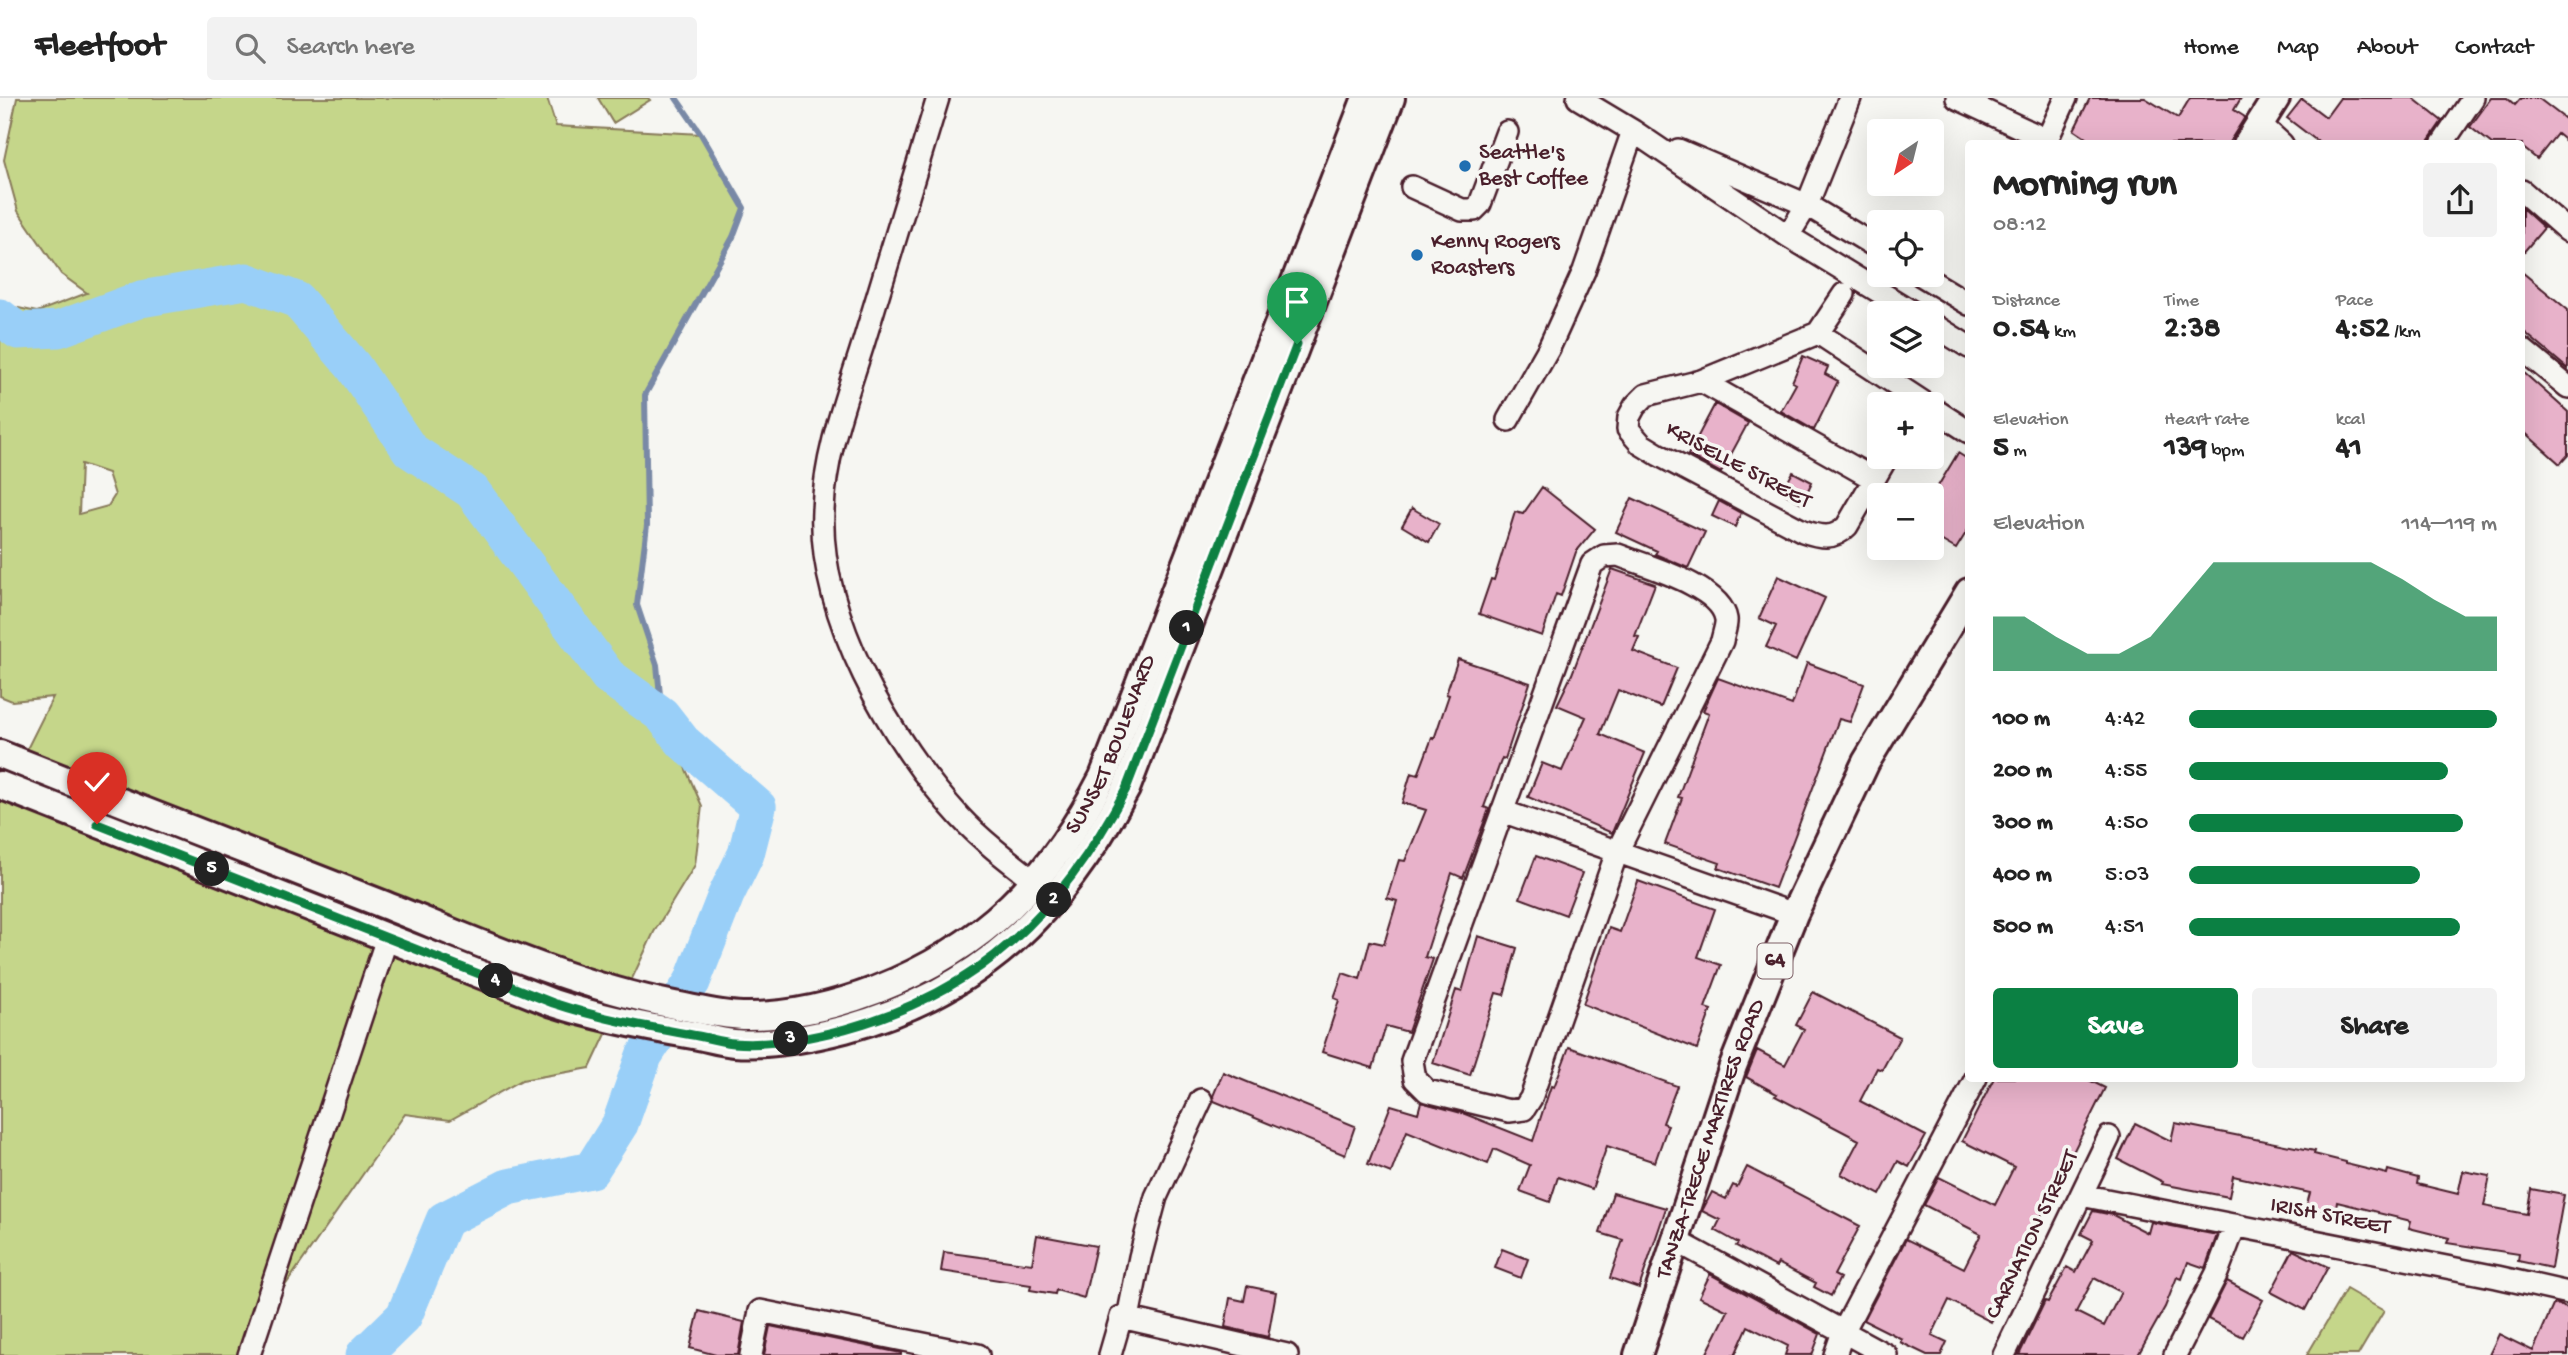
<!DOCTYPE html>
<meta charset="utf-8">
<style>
:root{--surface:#fff;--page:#f2f2f2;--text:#222;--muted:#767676;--line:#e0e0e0;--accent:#0b8043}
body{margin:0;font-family:"Gochi Hand",sans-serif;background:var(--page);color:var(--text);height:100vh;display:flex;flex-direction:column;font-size:26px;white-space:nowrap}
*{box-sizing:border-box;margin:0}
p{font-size:23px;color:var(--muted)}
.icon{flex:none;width:38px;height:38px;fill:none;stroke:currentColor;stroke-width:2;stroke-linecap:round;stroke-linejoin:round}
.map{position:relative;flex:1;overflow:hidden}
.drawer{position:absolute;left:1965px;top:42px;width:560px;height:942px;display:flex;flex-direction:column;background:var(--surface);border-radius:7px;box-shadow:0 7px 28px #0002}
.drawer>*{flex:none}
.needle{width:46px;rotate:215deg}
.fabs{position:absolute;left:1867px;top:21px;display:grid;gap:14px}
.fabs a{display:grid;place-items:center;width:77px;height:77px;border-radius:7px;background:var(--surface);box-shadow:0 7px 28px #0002;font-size:35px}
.pin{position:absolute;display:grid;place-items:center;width:60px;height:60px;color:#fff;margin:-72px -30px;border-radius:50% 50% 50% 0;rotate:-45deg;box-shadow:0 0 7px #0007}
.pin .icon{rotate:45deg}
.km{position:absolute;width:35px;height:35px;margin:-18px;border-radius:50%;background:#222;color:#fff;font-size:19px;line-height:35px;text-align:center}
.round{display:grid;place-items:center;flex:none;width:74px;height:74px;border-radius:7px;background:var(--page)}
.summary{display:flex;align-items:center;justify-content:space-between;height:119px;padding:0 28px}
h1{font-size:38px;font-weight:700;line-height:52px}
.figures{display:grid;grid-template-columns:repeat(3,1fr);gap:10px;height:119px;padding:7px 28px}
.figures div{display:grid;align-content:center}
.figures b{font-size:30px;font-weight:700}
.figures small{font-size:19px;font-weight:400}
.figures p{font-size:19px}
.chart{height:196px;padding:14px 28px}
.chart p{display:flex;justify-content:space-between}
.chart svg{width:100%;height:126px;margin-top:7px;fill:var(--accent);opacity:.7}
.cta{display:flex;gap:14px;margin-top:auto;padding:14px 28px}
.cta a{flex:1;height:80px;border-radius:7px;background:var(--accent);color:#fff;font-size:28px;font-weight:700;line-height:80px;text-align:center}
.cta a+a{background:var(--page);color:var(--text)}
ul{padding:0 28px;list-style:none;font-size:23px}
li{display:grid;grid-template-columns:112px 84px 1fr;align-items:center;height:52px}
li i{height:18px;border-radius:9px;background:var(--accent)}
header{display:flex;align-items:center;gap:42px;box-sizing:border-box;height:98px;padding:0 35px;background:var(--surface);border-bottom:2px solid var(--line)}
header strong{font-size:33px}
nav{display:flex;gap:38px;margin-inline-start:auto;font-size:24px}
.search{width:490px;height:63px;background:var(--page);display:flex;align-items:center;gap:18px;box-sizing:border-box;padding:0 24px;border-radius:7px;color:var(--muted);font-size:26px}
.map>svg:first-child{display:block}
.green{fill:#c5d68a;stroke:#887a5a;stroke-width:2;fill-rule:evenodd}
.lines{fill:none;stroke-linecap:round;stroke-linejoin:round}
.stream{stroke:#7989a6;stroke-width:6}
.river{stroke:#99cff8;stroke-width:37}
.building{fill:#e8b2ca;stroke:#4a1f2b;stroke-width:2;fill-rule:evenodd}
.minor-casing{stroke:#4a1f2b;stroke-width:26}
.major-casing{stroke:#4a1f2b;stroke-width:32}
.minor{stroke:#f6f6f2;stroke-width:21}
.major{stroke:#f6f6f2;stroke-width:26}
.route-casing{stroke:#fff;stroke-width:14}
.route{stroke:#0b8043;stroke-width:9}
.poi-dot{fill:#1f6fb2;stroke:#f6f6f2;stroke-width:2.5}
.labels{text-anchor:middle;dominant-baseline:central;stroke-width:7;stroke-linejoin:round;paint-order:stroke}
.shield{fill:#f6f6f2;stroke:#7e6067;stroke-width:2}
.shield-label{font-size:21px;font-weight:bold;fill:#4a1f2b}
.poi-label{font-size:23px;fill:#4a1f2b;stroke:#f6f6f2;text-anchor:start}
.street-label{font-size:23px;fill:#4a1f2b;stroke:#f6f6f2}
</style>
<header>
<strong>Fleetfoot</strong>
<div class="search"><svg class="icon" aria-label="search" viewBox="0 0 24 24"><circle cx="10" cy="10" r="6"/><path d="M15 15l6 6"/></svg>Search here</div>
<nav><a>Home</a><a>Map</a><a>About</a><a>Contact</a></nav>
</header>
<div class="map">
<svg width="2568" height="1257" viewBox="0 0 2568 1257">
<rect width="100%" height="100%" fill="#f6f6f2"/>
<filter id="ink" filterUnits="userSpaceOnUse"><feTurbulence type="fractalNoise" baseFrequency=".0143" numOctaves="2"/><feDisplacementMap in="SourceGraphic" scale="14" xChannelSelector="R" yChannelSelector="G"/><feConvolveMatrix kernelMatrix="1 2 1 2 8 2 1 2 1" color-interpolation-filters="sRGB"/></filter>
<g filter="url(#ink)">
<path class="green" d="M 17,0 L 547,0 L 556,28 L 701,36 L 744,110 L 733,139 L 645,297 L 647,427 L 637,507 L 657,567 L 662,617 L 702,708 L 695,767 L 654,834 L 590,970 L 522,982 L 450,1022 L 405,1016 L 259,1225 L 249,1257 L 0,1257 L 0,670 L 15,675 L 53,599 L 12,603 L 0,598 L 0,206 L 37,214 L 87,195 L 61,176 L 18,113 L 4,62 ZM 81,366 L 108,375 L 115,397 L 108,408 L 79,416 Z
M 598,0 L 648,0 L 650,2 L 613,25 Z
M 2346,1191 L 2384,1213 L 2358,1257 L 2307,1257 Z"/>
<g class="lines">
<path class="stream" d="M 662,617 L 657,567 L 637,507 L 647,427 L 645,297 L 733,139 L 744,110 L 701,36 L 676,0"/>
<path class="river" d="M 0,219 L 18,233 L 59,231 L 141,201 L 246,183 L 297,202 L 353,268 L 410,352 L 472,393 L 608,578 L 662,617 L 683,644 L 758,709 L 746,756 L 726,797 L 692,884 L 644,958 L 620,1026 L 591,1072 L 508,1089 L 444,1122 L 404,1218 L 364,1257"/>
</g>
<path class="building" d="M 2090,0 L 2145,0 L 2178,20 L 2190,0 L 2241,0 L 2234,12 L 2245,19 L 2228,46 L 2095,46 L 2074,32 Z
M 2340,0 L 2413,0 L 2442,23 L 2426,46 L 2321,46 L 2287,20 L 2302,1 L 2326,19 Z
M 2491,0 L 2507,0 L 2515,7 L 2521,0 L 2538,0 L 2568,23 L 2568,45 L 2557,36 L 2537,61 L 2522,49 L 2522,46 L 2492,46 L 2470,29 Z
M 2522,110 L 2544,130 L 2522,156 Z
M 2522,174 L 2568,212 L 2568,271 L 2522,232 Z
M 1803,258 L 1828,269 L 1825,276 L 1838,283 L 1814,332 L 1781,313 L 1796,286 L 1792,284 Z
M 2522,273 L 2568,314 L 2568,357 L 2560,366 L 2522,332 Z
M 1715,306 L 1748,325 L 1721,375 L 1688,357 Z
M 1958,355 L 1969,362 L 1969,430 L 1956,451 L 1932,437 L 1932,398 Z
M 1793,374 L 1812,384 L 1802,405 L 1782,394 Z
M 1542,389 L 1595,431 L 1576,454 L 1561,498 L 1556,496 L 1542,538 L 1479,516 L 1491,481 L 1494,482 L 1515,414 L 1523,416 Z
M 1632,400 L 1705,434 L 1688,470 L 1655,456 L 1657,453 L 1616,434 Z
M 1719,403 L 1741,415 L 1735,429 L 1712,418 Z
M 1412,410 L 1439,426 L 1429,444 L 1402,428 Z
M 1612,471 L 1655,486 L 1635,538 L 1639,539 L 1633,553 L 1677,570 L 1661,609 L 1618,592 L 1600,636 L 1645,655 L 1612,735 L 1528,699 L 1542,665 L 1562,673 L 1586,619 L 1557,607 L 1572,576 Z
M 1778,478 L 1825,500 L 1796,563 L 1766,549 L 1776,528 L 1759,520 Z
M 1458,561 L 1530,585 L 1505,661 L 1502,660 L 1484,709 L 1489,711 L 1463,780 L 1452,775 L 1425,859 L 1433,861 L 1408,934 L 1386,928 L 1373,970 L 1322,954 L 1339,902 L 1334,900 L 1343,875 L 1360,881 L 1370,843 L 1384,846 L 1397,803 L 1387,800 L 1399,762 L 1405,763 L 1426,712 L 1402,705 L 1411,675 L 1418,677 L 1432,640 L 1434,641 L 1449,597 L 1446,596 Z
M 1807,565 L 1864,586 L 1850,624 L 1839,621 L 1775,790 L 1718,770 L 1720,765 L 1665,746 L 1682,700 L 1678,699 L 1709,615 L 1703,613 L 1718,580 L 1792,607 Z
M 1536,758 L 1582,775 L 1566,817 L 1520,800 Z
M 1638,783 L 1715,811 L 1698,859 L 1721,867 L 1705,910 L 1711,912 L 1697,951 L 1583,906 L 1609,830 L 1620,834 Z
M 1478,838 L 1517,850 L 1504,897 L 1496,895 L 1470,977 L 1433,965 L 1456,892 L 1462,894 Z
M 1813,894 L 1900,939 L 1882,972 L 1877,970 L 1860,1003 L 1926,1038 L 1909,1069 L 1898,1063 L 1880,1097 L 1841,1076 L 1859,1042 L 1775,998 L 1777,996 L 1746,979 L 1757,952 L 1785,967 L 1804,931 L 1796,927 Z
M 1569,949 L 1677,988 L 1663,1025 L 1668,1027 L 1655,1064 L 1607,1048 L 1592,1091 L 1558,1079 L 1550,1104 L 1520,1093 L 1530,1067 L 1494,1051 L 1488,1066 L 1407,1033 L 1391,1075 L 1368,1066 L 1391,1007 L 1418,1015 L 1421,1004 L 1465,1016 L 1533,1043 L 1551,988 L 1554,989 Z
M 1223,974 L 1355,1028 L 1345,1057 L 1214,1003 L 1213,998 Z
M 1994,980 L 2085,980 L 2105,990 L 2004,1193 L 2006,1194 L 1991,1224 L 1949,1202 L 1932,1237 L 1947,1244 L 1941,1257 L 1927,1257 L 1900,1244 L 1902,1241 L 1864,1222 L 1906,1141 L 1964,1170 L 1981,1136 L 1924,1107 L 1939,1079 L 1995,1107 L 2014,1069 L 1962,1043 Z
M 2135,1025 L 2171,1043 L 2175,1025 L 2315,1053 L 2314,1056 L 2346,1064 L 2346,1066 L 2387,1076 L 2388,1072 L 2418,1080 L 2417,1086 L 2458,1096 L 2463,1073 L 2490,1078 L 2484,1108 L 2527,1116 L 2531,1091 L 2564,1097 L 2551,1170 L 2518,1163 L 2519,1156 L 2447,1145 L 2449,1140 L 2409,1130 L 2411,1123 L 2378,1115 L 2378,1114 L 2337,1104 L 2335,1116 L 2306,1110 L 2310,1095 L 2233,1078 L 2229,1099 L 2162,1086 L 2163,1084 L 2118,1061 Z
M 1747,1069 L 1860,1128 L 1834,1177 L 1840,1180 L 1831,1198 L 1814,1189 L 1816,1185 L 1778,1165 L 1776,1169 L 1736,1148 L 1738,1145 L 1715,1132 L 1720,1122 L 1702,1113 L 1712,1094 L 1726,1101 L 1733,1087 L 1737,1089 Z
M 1613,1095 L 1666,1110 L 1639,1190 L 1610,1180 L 1623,1142 L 1600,1135 Z
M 2093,1113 L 2113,1117 L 2148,1135 L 2151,1124 L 2217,1137 L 2205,1170 L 2188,1164 L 2182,1181 L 2177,1179 L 2165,1209 L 2138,1257 L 2019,1257 L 2045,1203 L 2048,1204 L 2067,1169 L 2076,1174 L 2093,1142 L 2081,1136 ZM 2094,1180 L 2121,1194 L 2104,1228 L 2076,1214 Z
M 1037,1137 L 1096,1148 L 1084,1200 L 1056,1192 L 1055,1196 L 1030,1192 L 1031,1187 L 941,1173 L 944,1154 L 1032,1166 Z
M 1502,1151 L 1528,1161 L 1521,1180 L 1495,1170 Z
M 2293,1152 L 2328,1169 L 2305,1212 L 2271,1194 Z
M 1710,1176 L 1820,1236 L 1812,1257 L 1785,1257 L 1788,1248 L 1748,1228 L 1735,1257 L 1706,1257 L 1728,1213 L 1699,1199 Z
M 2227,1183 L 2263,1202 L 2243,1239 L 2208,1221 Z
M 1247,1188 L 1276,1194 L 1268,1239 L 1225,1229 L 1230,1200 L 1244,1203 Z
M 2554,1205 L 2568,1211 L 2568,1257 L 2489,1257 L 2499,1236 L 2533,1253 Z
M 699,1213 L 744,1224 L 738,1257 L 716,1257 L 690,1250 Z
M 770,1228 L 901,1255 L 901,1257 L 764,1257 Z"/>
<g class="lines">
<g class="minor-casing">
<path id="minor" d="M 938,0 C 913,81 889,162 864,243 C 847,298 825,354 823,412 C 818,517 891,644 960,719 C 984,745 1017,769 1045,791
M 1578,0 L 1633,33 L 1788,138 L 1914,215
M 1957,0 L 2047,42
M 2259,25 L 2282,46
M 2045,46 L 2066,0
M 2442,46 L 2473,0
M 1678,52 L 1807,107 L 1880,151
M 1412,89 L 1462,112 L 1474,112 L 1480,106 L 1507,34
M 2522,93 L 2568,133
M 1788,138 L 1807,107 L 1850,0
M 1921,177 L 1969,206
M 1844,196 L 1818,235 L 1701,283 L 1646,297 L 1635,308 L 1629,319 L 1628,331 L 1641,346 L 1659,357 L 1803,433 C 1820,439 1834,442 1847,428 L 1887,359
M 1932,226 L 1969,249
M 1818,235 L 1926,306
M 2522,251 L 2568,289
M 1701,283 L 1874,381
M 1932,310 L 1969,334
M 1508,322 L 1549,250 L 1584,173 L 1633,33
M 1618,457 C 1646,468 1721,488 1726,521 C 1727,527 1723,537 1722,543 L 1617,754 L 1531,1000 L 1524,1011 L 1509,1013 L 1427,993 L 1415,981 L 1412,963 L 1592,466 L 1604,458 Z
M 1502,713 L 1794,816
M 2081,1097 L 2497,1179 L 2568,1195
M 1675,1142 L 1886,1257
M 1128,1220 L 1140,1159 L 1156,1099 L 1201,1002
M 249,1257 L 387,840
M 751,1257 L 760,1213 L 978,1257
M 1110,1257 L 1121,1219 L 1287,1257
M 1835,1257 L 1843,1234 L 1976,980
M 2004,1257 L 2109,1039
M 2175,1257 L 2217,1175 L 2235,1127"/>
</g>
<g class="major-casing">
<g id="major">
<path d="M 2247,46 L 2276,0"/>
<path id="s1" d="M 0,656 C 128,707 256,757 385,807 C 480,845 573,887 674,907 C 696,911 720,917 742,918 C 788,919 834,908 876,892 C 985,849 1050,782 1103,679 L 1366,0"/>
<path d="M 0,687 L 553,905 C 599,920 645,929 693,937 C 706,939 720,944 734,945 C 770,948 810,940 845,931 C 982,893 1061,813 1126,691 L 1391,0"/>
<path id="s2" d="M 1638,1257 L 1733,968 L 1794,816 L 1866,664 L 1969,494"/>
</g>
</g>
<use href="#minor" class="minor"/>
<use href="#major" class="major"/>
</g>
</g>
<g class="lines" filter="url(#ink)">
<g class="route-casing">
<path id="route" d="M 97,726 L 553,905 C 601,921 648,929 698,938 C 710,940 722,944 734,945 C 770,948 811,940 845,931 C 982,893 1061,814 1126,691 L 1297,246"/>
</g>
<use href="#route" class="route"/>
</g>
<g class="poi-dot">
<circle cx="1465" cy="68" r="7"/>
<circle cx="1417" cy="157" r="7"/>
</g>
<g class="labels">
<rect class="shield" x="1757.5" y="845.5" width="35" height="35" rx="5"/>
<g class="shield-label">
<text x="1775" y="863">64</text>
</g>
<g class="poi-label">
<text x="1479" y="55">Seattle's<tspan x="1479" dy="26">Best Coffee</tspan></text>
<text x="1431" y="144">Kenny Rogers<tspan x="1431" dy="26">Roasters</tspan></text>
</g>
<g class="street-label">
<text transform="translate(1738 368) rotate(28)">KRISELLE STREET</text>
<text stroke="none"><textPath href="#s1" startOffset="1278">SUNSET BOULEVARD</textPath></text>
<text stroke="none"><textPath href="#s2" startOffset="228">TANZA-TRECE MARTIRES ROAD</textPath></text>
<text transform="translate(2330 1119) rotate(11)">IRISH STREET</text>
<text transform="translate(2033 1137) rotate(-64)">CARNATION STREET</text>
</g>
</g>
</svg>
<div class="fabs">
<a><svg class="needle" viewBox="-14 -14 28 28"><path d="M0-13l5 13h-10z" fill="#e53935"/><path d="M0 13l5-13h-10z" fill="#767676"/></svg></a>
<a><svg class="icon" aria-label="locate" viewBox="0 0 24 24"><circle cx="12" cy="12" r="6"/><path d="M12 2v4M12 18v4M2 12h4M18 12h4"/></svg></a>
<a><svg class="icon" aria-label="layers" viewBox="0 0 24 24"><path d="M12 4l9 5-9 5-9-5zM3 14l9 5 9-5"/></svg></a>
<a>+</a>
<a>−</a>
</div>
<div class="pin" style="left:1297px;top:246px;background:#1e9e55"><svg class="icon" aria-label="arrive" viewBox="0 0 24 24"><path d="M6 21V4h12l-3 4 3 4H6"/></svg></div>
<div class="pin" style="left:97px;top:726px;background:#d93025"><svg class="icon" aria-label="check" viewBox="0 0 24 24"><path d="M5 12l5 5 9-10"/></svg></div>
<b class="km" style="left:1187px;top:530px">1</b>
<b class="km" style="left:1054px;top:802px">2</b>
<b class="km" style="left:791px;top:941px">3</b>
<b class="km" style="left:496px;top:883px">4</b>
<b class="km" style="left:212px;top:771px">5</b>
<section class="drawer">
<div class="summary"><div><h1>Morning run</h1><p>08:12</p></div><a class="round"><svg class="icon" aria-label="share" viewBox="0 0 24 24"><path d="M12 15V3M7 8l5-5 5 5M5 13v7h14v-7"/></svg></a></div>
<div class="figures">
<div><p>Distance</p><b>0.54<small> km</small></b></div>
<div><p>Time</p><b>2:38</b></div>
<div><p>Pace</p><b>4:52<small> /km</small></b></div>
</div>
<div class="figures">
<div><p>Elevation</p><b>5<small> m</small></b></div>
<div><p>Heart rate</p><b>139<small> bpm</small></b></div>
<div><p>kcal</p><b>41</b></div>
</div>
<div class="chart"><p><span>Elevation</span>114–119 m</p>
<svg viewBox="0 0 160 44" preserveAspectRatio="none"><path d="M0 44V25L10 25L20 32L30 38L40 38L50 32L60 19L70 6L80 6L90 6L100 6L110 6L120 6L130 12L140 19L150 25L160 25V44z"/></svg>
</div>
<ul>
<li><b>100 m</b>4:42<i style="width:100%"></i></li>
<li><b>200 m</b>4:55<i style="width:84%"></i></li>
<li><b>300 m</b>4:50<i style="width:89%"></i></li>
<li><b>400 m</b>5:03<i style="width:75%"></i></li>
<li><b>500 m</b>4:51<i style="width:88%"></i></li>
</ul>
<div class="cta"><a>Save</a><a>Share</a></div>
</section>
</div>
